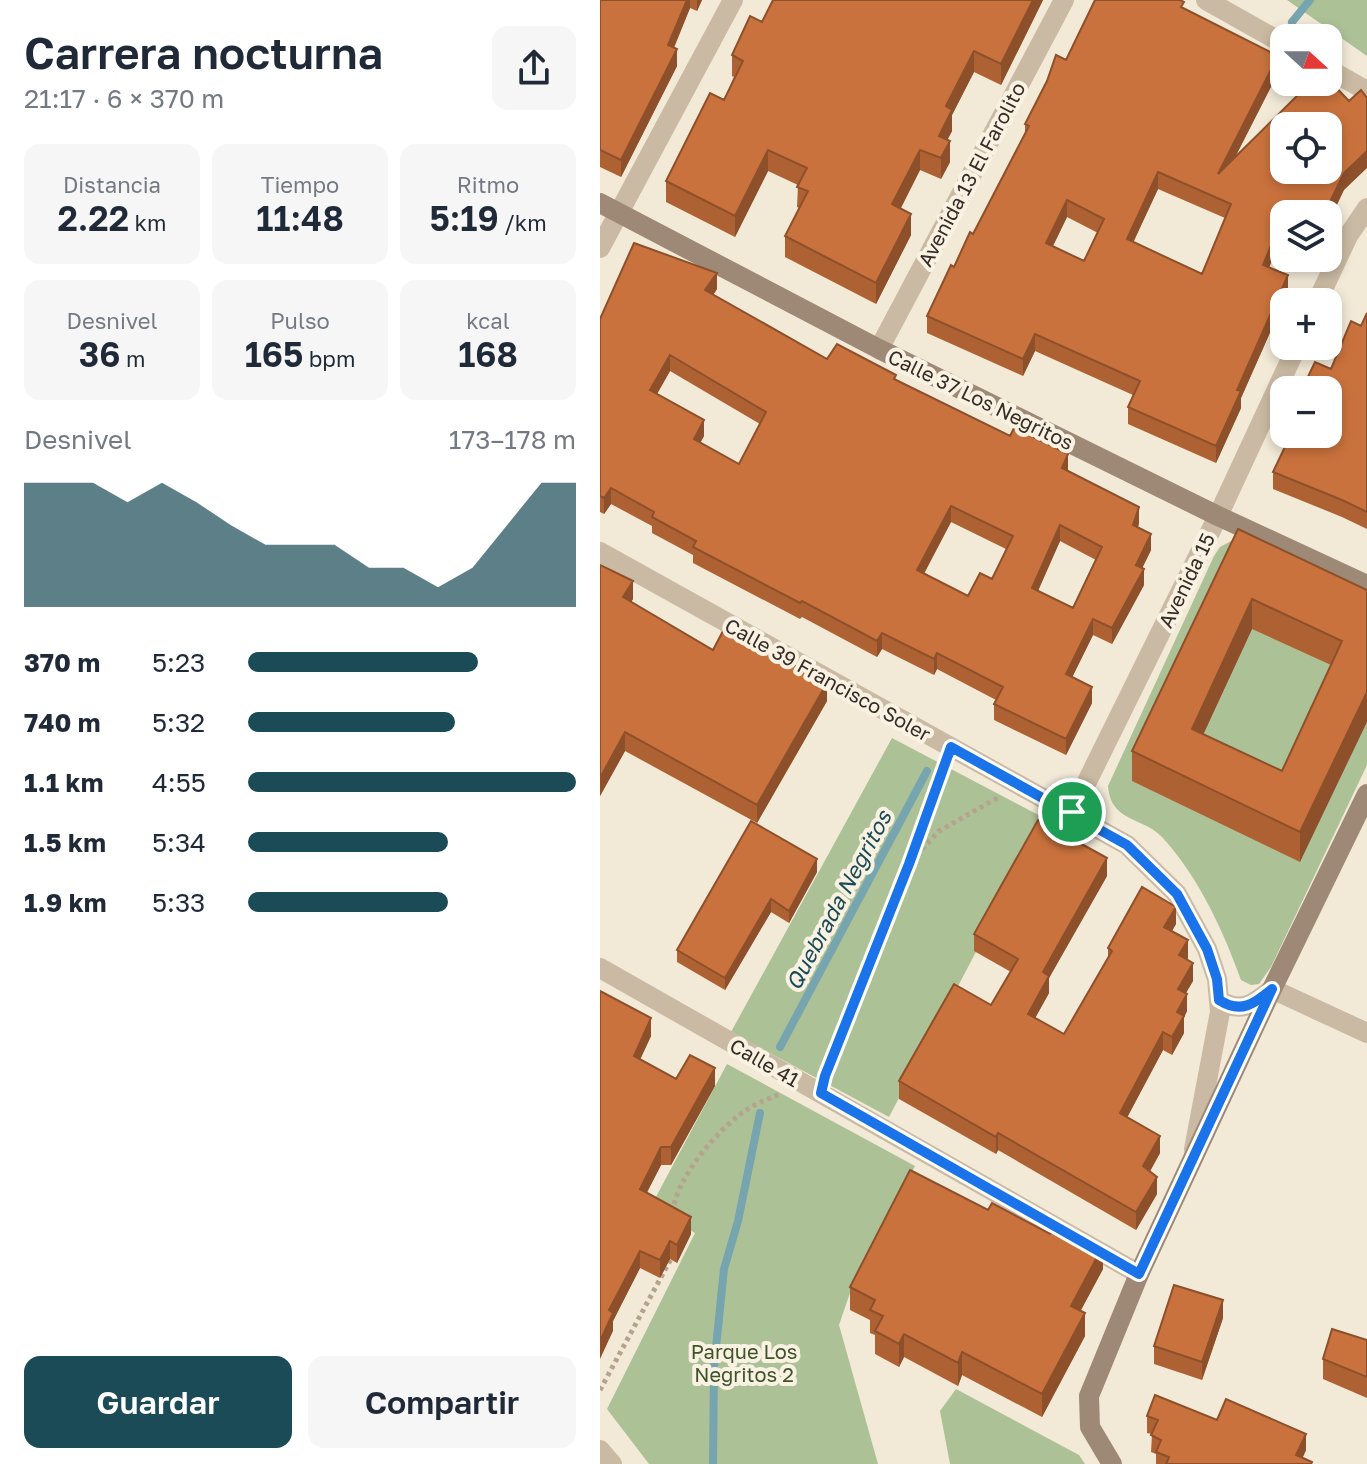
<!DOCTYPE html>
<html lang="es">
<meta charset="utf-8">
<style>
:root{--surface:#fff;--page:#f6f6f7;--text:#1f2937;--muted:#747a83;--accent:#1a4b57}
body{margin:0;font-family:"Golos Text",sans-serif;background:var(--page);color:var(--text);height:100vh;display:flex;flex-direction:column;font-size:30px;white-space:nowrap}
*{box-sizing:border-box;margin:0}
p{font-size:26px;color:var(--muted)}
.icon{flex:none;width:44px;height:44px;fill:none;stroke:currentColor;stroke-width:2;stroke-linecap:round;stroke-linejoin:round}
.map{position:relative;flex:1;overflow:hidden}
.panel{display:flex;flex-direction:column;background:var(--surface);width:600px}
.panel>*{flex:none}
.needle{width:52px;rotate:111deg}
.controls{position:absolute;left:670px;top:24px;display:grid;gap:16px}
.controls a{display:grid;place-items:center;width:72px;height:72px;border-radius:16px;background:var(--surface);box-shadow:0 4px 12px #0003;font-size:40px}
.pin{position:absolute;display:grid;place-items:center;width:68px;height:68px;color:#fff;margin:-34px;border:4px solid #fff;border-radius:50%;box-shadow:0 2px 8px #0007}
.round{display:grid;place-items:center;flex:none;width:84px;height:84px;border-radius:16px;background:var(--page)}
.head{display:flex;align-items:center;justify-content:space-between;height:136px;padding:0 24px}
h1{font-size:44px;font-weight:600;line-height:60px}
.stats{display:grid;grid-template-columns:repeat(3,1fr);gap:12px;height:136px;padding:8px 24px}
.stats div{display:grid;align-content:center;border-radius:16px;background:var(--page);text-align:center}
.stats b{font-size:34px;font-weight:600}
.stats small{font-size:22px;font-weight:400}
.stats p{font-size:22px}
.chart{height:224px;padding:16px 24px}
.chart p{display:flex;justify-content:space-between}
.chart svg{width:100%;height:144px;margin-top:8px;fill:var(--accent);opacity:.7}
.cta{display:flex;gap:16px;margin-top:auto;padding:16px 24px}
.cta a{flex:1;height:92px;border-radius:16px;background:var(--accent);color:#fff;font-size:32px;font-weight:600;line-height:92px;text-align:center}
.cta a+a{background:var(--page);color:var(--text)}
ul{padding:0 24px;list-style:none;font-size:26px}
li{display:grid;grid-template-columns:128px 96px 1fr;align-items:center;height:60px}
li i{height:20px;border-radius:10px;background:var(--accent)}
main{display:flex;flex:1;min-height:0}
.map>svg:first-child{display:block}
.green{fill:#adc197}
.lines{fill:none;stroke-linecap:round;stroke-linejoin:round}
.stream{stroke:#76a5af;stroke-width:8}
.path{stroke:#b5a48d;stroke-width:5;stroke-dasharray:4 4;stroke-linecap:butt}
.street{stroke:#cabaa3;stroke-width:20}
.secondary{stroke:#9d8975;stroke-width:20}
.wall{fill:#ae6234;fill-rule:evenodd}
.shaded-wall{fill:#8d502b}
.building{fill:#ca723d;stroke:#8d502b;stroke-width:2;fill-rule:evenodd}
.route-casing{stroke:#fff;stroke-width:16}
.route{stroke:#1a73e8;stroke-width:10}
.labels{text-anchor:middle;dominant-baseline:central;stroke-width:8;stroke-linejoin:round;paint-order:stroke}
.street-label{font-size:20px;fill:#342c25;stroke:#f9f2e3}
.park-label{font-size:20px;fill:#3e5329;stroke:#f9f2e3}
.water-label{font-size:22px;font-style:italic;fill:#1a4b57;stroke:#f9f2e3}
</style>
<main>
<section class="panel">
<div class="head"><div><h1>Carrera nocturna</h1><p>21:17 · 6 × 370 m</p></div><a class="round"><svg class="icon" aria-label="share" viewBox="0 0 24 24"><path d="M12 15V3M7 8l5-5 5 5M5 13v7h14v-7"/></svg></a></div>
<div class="stats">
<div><p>Distancia</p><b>2.22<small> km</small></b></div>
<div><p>Tiempo</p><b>11:48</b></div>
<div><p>Ritmo</p><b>5:19<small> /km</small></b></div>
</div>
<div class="stats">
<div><p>Desnivel</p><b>36<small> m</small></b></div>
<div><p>Pulso</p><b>165<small> bpm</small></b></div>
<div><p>kcal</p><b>168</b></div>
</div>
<div class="chart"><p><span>Desnivel</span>173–178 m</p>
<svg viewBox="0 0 160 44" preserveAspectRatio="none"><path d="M0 44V6L10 6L20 6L30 12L40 6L50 12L60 19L70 25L80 25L90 25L100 32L110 32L120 38L130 32L140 19L150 6L160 6V44z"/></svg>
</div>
<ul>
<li><b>370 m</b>5:23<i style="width:70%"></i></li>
<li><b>740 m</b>5:32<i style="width:63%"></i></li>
<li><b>1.1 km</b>4:55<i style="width:100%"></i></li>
<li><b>1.5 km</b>5:34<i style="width:61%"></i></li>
<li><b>1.9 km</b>5:33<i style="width:61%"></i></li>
</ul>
<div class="cta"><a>Guardar</a><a>Compartir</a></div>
</section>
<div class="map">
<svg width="767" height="1464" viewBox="0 0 767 1464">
<rect width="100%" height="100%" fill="#f2e9d7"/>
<path class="green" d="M 687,0 L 767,0 L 767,56 Z
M 633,540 L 767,599 L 767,765 L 671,967 L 659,984 L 651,985 L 641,980 C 623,930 599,878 563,838 C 543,816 511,823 508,786 L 614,556 L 620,547 Z
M 292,738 L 446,819 L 289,1117 L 131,1032 Z
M 127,1064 L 315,1166 L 251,1290 L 239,1325 L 278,1464 L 49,1464 L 7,1409 L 95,1233 L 50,1208 Z
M 356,1389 L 479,1455 L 485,1464 L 350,1464 L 340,1411 Z"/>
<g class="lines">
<path class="stream" d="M 692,22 L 710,0
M 180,1047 L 327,771
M 113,1464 L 114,1367 L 124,1269 L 138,1221 L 160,1113"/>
<path class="path" d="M 311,861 L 339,831 L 399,797
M 227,1071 L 344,767
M 73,1212 C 75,1178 122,1124 151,1107 C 160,1102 170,1098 180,1094
M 0,1390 L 73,1255"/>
<path class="street" d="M 606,0 L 684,44
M 728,69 L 767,91
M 0,248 L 133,0
M 717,302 L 748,236 L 767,208
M 279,349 L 464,0
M 0,552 L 527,845 L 577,894 L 607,949 L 617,979 L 620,1012 L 594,1149
M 472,812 L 618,516 L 697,346
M 0,968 L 539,1274
M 619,1000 C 641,1014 654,1004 672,989 L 767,1033
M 0,1450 L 12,1464"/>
<path class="secondary" d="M 0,203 L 279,349 L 618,516 L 767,585
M 512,1464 L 490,1427 L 489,1396 L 539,1274 L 672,989 L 767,794"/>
</g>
<path class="wall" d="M 0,0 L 102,0 L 97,11 L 90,8 L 74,48 L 77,66 L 21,177 L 0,167 Z
M 443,0 L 401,85 L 374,72 L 352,115 L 352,131 L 347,140 L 350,162 L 341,179 L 320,170 L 301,208 L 311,235 L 276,304 L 185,257 L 185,236 L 199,208 L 197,207 L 198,185 L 168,171 L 135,237 L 66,202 L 66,181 L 124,100 L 134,77 L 132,76 L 132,55 L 162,22 Z
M 584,8 L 678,73 L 635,157 L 744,190 L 684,214 L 684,232 L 669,267 L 688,292 L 641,398 L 641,408 L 616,463 L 528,424 L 528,407 L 533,395 L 435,351 L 423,376 L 327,333 L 327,316 L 354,267 L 373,234 L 425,135 L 425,124 L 466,60 ZM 558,189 L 625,218 L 602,274 L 533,242 ZM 467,217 L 498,233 L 484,261 L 453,246 Z
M 117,289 L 113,295 L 227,359 L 296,380 L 468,471 L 539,523 L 538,528 L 551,550 L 542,568 L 544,585 L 512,644 L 493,635 L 472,677 L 492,703 L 466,755 L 394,720 L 394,704 L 396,700 L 337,669 L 334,675 L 282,649 L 277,657 L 202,617 L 200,619 L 93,563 L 93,555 L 52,533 L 52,526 L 11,504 L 4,514 L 0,512 L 0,319 ZM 70,371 L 160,424 L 139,464 L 100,443 L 104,436 L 57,394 ZM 351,522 L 406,549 L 392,579 L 368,596 L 324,574 ZM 460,541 L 496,560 L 473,608 L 438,591 Z
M 767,313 L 767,529 L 742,517 L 673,489 L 673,472 L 728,434 L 728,390 L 705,390 L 705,383 L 731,369 L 761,326 Z
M 638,529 L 767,590 L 700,862 L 532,781 L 532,751 ZM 652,629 L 731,665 L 682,771 L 603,734 Z
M 0,565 L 33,599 L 31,602 L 113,650 L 227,701 L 157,823 L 25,751 L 0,796 Z
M 217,872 L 189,923 L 171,912 L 125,990 L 77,962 L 77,950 Z
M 507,876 L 449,978 L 449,993 L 435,1018 L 464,1034 L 508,959 L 508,948 L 576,924 L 572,931 L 588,958 L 586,960 L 593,981 L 586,993 L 587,1011 L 584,1017 L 584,1033 L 572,1055 L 563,1050 L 527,1117 L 560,1153 L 550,1171 L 557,1194 L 536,1230 L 398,1150 L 396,1154 L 299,1099 L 299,1081 L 391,1005 L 411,972 L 374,951 L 374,934 Z
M 0,991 L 51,1036 L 40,1059 L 76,1079 L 115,1086 L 71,1165 L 61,1165 L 47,1192 L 91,1234 L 77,1263 L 70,1259 L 60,1278 L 40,1268 L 13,1321 L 13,1331 Z
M 503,1269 L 480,1311 L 485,1336 L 442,1417 L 362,1375 L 358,1386 L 304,1357 L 299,1367 L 275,1354 L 275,1335 L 270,1333 L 270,1320 L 250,1310 L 250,1287 Z
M 623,1318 L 602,1380 L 554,1364 L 554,1346 Z
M 767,1340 L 767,1398 L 723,1379 L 723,1359 Z
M 547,1416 L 617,1420 L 706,1450 L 702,1458 L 712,1464 L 556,1464 L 556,1454 L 551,1452 L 552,1434 L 547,1433 Z"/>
<path class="shaded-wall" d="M 87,0 L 90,0 L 90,8 L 68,61 L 68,45 Z
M 97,0 L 102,0 L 97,11 Z
M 433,0 L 443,0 L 401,85 L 401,64 Z
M 77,49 L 77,66 L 21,177 L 21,160 Z
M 374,51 L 374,72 L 352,115 L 352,131 L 339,156 L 339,136 L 346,106 Z
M 678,56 L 678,73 L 618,191 L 618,174 Z
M 350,141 L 350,162 L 341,179 L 341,158 Z
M 168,150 L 168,171 L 135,237 L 135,216 Z
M 320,150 L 320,170 L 292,225 L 292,204 Z
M 767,151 L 767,168 L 744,190 L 728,224 L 728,214 L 724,214 L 744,173 Z
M 558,172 L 558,189 L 527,256 L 527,239 Z
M 467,200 L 467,217 L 446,260 L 446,243 Z
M 311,214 L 311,235 L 276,304 L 276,283 Z
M 684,215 L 684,232 L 663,282 L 663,265 Z
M 117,273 L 117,289 L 105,307 L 105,290 Z
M 688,275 L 688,292 L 641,398 L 641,408 L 616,463 L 616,446 L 637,390 Z
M 435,334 L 435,351 L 423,376 L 423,359 Z
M 70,355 L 70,371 L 50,406 L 50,390 Z
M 104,420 L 104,436 L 94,455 L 94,439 Z
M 468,454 L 468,470 L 462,484 L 462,468 Z
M 11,488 L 11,504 L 4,514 L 4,498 Z
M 351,506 L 351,522 L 317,586 L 317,570 Z
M 539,507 L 539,523 L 533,541 L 533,525 Z
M 460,525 L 460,541 L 432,604 L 432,588 Z
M 551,534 L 551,550 L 536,581 L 536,565 Z
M 544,569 L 544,585 L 512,644 L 512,628 Z
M 33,581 L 33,599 L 23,615 L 23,597 Z
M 652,599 L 652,629 L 592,759 L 592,729 Z
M 493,619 L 493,635 L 466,690 L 466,674 Z
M 282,633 L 282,649 L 277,657 L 277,641 Z
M 337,653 L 337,669 L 334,675 L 334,659 Z
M 227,683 L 227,701 L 157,823 L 157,805 Z
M 492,687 L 492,703 L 466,755 L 466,739 Z
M 767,692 L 767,722 L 700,862 L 700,832 Z
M 25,732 L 25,751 L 0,796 L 0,778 Z
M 507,858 L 507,876 L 449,978 L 449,993 L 428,1031 L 428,1014 L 443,972 Z
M 217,859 L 217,872 L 189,923 L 189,911 Z
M 171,899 L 171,912 L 125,990 L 125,978 Z
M 576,907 L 576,924 L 564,944 L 564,927 Z
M 588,940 L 588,958 L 579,973 L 579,955 Z
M 593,963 L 593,981 L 578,1006 L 578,989 Z
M 587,994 L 587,1011 L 584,1017 L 584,1033 L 572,1055 L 572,1037 L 577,1012 Z
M 51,1018 L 51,1036 L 34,1073 L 34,1056 Z
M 563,1032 L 563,1050 L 520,1131 L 520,1113 Z
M 115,1068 L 115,1086 L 71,1165 L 71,1147 Z
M 398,1133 L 398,1150 L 396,1154 L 396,1137 Z
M 560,1136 L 560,1153 L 543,1184 L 543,1166 Z
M 61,1147 L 61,1165 L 40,1206 L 40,1189 Z
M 557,1177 L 557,1194 L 536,1230 L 536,1212 Z
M 91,1217 L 91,1234 L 77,1263 L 77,1245 Z
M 70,1241 L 70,1259 L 60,1278 L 60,1260 Z
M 503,1246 L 503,1269 L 471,1329 L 471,1306 Z
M 40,1251 L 40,1268 L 13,1321 L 13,1331 L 0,1359 L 0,1341 L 9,1310 Z
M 623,1300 L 623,1318 L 602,1380 L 602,1362 Z
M 485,1313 L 485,1336 L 442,1417 L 442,1394 Z
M 304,1334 L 304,1357 L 299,1367 L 299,1344 Z
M 362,1352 L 362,1375 L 358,1386 L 358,1363 Z
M 706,1434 L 706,1450 L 700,1464 L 696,1455 Z"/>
<path class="building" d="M 0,0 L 87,0 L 68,45 L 77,49 L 21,160 L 0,150 Z
M 173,0 L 433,0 L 401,64 L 374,51 L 346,106 L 352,110 L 339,136 L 350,141 L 341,158 L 320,150 L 292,204 L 311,214 L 276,283 L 185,236 L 208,191 L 197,187 L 207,168 L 168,150 L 135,216 L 66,181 L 110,93 L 124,100 L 143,61 L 132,55 L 150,16 L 162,22 Z
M 495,0 L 580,0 L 584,2 L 581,7 L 678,56 L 618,174 L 711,82 L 728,82 L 728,79 L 749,101 L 761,90 L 767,98 L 767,151 L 744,173 L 724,214 L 684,214 L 663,265 L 688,275 L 637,390 L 641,391 L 616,446 L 528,407 L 540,381 L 435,334 L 423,359 L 327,316 L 351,265 L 354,267 L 370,232 L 373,234 L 429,126 L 425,124 L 447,81 L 456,55 L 466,60 ZM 684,126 L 728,126 L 728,170 L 684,170 ZM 558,172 L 631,204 L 602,274 L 527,239 ZM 467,200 L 504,219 L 484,261 L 446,243 Z
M 34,243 L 117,273 L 105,290 L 227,359 L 237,344 L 296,375 L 294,379 L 410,436 L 414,428 L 468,454 L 462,468 L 539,507 L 533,525 L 551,534 L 536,565 L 544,569 L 512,628 L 493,619 L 466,674 L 492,687 L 466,739 L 394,704 L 403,687 L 337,653 L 334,659 L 282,633 L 277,641 L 202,601 L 200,603 L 93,547 L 96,541 L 52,517 L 54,512 L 11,488 L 4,498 L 0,496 L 0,319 ZM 70,355 L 166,412 L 139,464 L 94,439 L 104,420 L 50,390 ZM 351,506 L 413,536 L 392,579 L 380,573 L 368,596 L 317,570 ZM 460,525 L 502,547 L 473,608 L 432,588 Z
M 767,313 L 767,512 L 742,500 L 673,472 L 691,434 L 728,434 L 728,390 L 718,390 L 719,389 L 705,383 L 715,362 L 731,369 L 751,321 L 761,326 Z
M 638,529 L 767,590 L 767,692 L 700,832 L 532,751 ZM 652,599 L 742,641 L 682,771 L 592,729 Z
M 0,565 L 33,581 L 23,597 L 113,650 L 125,627 L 227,683 L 157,805 L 25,732 L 0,778 Z
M 438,820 L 507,858 L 443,972 L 449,976 L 428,1014 L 464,1034 L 512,951 L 508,948 L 542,887 L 576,907 L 564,927 L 588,940 L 579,955 L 593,963 L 578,989 L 587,994 L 577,1012 L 584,1016 L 572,1037 L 563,1032 L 520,1113 L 560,1136 L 543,1166 L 557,1177 L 536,1212 L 398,1133 L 396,1137 L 299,1081 L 354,984 L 391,1005 L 418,959 L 374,934 Z
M 151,821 L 217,859 L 189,911 L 171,899 L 125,978 L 77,950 Z
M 0,991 L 51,1018 L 34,1056 L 76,1079 L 90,1055 L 115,1068 L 71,1147 L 61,1147 L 40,1189 L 91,1217 L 77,1245 L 70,1241 L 60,1260 L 40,1251 L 9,1310 L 13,1313 L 0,1341 Z
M 310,1170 L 388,1210 L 392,1203 L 450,1234 L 458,1220 L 503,1246 L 471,1306 L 485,1313 L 442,1394 L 362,1352 L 358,1363 L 304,1334 L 299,1344 L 275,1331 L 283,1316 L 270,1310 L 275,1300 L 250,1287 Z
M 574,1285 L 623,1300 L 602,1362 L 554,1346 Z
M 732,1329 L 767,1340 L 767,1377 L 723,1359 Z
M 555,1395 L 617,1420 L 626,1399 L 706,1434 L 696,1455 L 712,1462 L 711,1464 L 566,1464 L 569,1457 L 556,1452 L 561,1440 L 551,1435 L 558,1420 L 547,1416 Z"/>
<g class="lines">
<g class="route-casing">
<path id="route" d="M 351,747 L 527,845 L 577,894 L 607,949 L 617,979 L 619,1000 C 641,1014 654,1004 672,989 L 539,1274 L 221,1093 L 225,1076 L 309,864 Z"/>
</g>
<use href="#route" class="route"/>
</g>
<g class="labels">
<g class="street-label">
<text transform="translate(371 174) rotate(-62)">Avenida 13 El Farolito</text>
<text transform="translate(381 399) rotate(26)">Calle 37 Los Negritos</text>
<text transform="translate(586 580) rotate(-64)">Avenida 15</text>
<text transform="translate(228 679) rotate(29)">Calle 39 Francisco Soler</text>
<text transform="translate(165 1062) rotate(30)">Calle 41</text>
</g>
<g class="park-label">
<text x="144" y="1351">Parque Los<tspan x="144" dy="23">Negritos 2</tspan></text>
</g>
<g class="water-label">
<text transform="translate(238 900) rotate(-62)">Quebrada Negritos</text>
</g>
</g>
</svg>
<div class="controls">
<a><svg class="needle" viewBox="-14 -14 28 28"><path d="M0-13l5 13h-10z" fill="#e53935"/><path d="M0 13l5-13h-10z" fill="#747a83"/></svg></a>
<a><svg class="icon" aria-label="locate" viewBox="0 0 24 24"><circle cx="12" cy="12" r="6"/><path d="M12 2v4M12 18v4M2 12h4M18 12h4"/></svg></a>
<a><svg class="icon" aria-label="layers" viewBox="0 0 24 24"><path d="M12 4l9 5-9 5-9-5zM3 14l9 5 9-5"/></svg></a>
<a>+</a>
<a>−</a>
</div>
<div class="pin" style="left:472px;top:812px;background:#1e9e55"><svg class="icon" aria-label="arrive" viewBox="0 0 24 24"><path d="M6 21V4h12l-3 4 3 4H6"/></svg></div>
</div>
</main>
